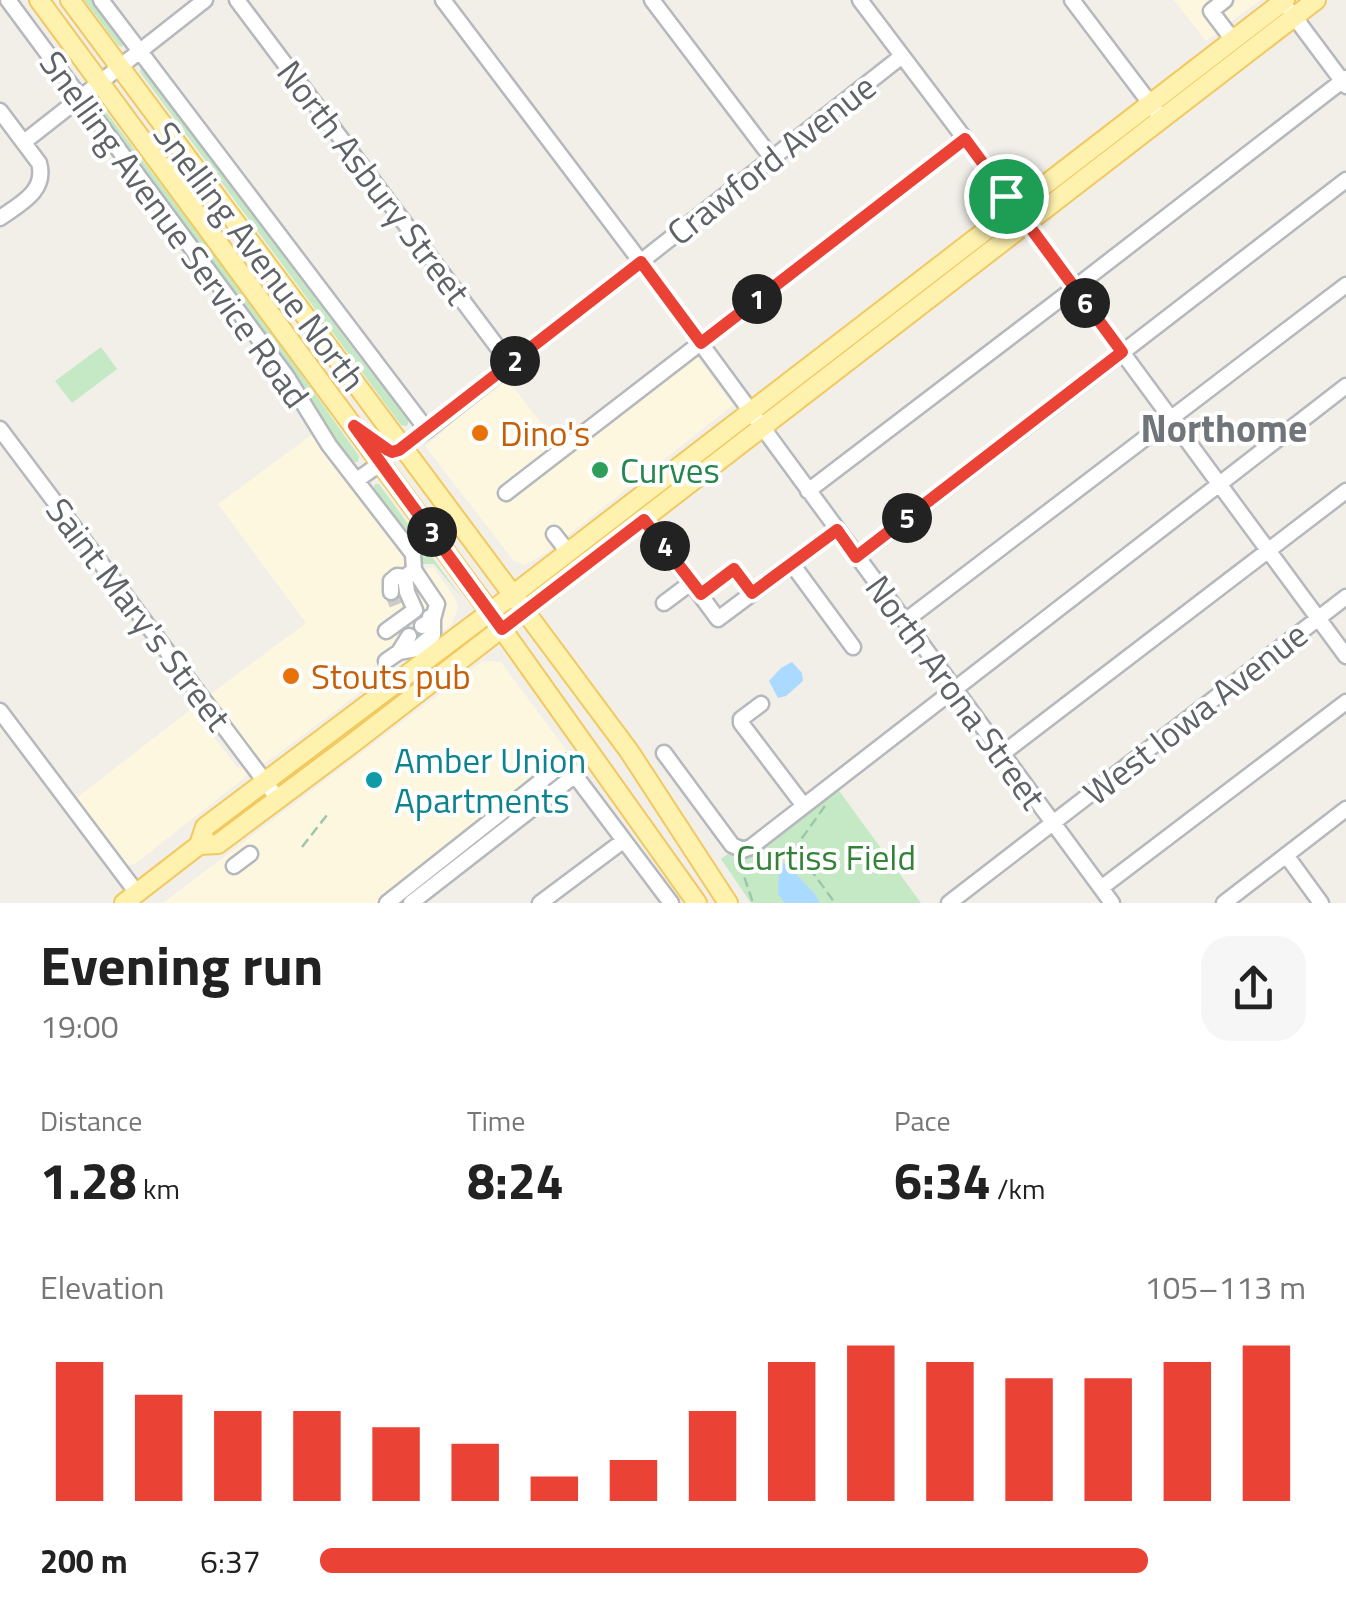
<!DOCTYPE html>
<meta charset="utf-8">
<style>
:root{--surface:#fff;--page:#f6f6f6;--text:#222;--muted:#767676;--accent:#ea4335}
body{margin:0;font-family:"Titillium Web",sans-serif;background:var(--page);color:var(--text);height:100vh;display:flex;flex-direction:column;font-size:38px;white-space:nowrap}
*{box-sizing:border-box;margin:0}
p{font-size:32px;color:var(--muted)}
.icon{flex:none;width:55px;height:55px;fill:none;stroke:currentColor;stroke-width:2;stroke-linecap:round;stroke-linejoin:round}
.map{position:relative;height:903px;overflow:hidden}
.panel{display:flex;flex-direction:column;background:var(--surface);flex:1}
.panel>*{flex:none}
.pin{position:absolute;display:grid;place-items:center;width:85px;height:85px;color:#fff;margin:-42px;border:5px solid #fff;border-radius:50%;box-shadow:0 2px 10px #0007}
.km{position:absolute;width:50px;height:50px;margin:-25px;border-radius:50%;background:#222;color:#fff;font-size:28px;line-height:50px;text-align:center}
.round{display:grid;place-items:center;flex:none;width:105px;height:105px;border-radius:30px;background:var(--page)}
.head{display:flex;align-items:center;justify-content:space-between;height:170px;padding:0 40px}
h1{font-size:55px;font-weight:700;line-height:75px}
.metrics{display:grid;grid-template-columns:repeat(3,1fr);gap:15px;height:170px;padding:10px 40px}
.metrics div{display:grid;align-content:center}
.metrics b{font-size:50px;font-weight:700}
.metrics small{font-size:28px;font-weight:400}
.metrics p{font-size:28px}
.chart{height:280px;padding:20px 40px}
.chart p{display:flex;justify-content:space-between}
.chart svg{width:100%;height:180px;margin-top:10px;stroke:var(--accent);stroke-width:6}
ul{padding:0 40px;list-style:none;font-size:32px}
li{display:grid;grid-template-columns:160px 120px 1fr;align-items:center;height:75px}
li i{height:25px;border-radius:12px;background:var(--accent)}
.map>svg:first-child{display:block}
.commercial{fill:#fef7e0}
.green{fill:#c5e8c5}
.water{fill:#aadaff}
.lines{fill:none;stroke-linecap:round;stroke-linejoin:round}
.minor-tunnel{stroke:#ccccc8;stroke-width:14;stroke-dasharray:14 7;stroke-linecap:butt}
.minor-casing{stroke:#b5b8bc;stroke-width:19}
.major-casing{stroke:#f2c960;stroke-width:22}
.path{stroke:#9cc7a9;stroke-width:2.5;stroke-dasharray:10 5;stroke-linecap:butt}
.minor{stroke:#fff;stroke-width:14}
.major{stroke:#fff2af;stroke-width:18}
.route-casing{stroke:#fff;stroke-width:20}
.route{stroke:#ea4335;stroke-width:12}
.food-dot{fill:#e8710a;stroke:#fff;stroke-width:4}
.leisure-dot{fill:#2e9e5b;stroke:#fff;stroke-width:4}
.culture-dot{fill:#0f9aa8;stroke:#fff;stroke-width:4}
.labels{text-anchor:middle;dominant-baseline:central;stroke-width:8;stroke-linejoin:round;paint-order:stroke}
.street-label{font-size:35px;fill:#5f6368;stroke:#fff}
.food-label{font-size:35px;fill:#c56008;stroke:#fff;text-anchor:start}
.leisure-label{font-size:35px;fill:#27864d;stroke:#fff;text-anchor:start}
.culture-label{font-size:35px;fill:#0d838f;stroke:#fff;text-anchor:start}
.park-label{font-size:35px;fill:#348238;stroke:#fff}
.neighbourhood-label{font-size:38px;font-weight:bold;fill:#70757a;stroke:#fff}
</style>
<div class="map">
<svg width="1346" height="903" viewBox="0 0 1346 903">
<rect width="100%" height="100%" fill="#f1efe8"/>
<path class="commercial" d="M 1174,0 L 1260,0 L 1206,41 Z
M 695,354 L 733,405 L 548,551 L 525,565 L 514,561 L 425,446 L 443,432 L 445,427 L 507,379 L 565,454 Z
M 314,433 L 406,559 L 422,579 L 427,578 L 425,569 L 433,567 L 455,598 L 458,608 L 452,624 L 264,764 L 243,743 L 208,696 L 306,623 L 218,504 Z
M 483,661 L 501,662 L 578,766 L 398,903 L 163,903 Z
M 198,704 L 197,716 L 237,767 L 244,768 L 248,775 L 135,864 L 125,866 L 75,799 Z"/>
<path class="green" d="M 84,0 L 93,0 L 125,42 L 122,47 L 118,45 Z
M 141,67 L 144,68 L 186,126 L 360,358 L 409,420 L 407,426 L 401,425 L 140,72 Z
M 98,101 L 258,313 L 359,456 L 358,462 L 351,462 L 289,367 L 96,105 Z
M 101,347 L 117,369 L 72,403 L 55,381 Z
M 375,484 L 379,484 L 462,598 L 434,564 L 423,564 L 422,557 L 373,491 Z
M 837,788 L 921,903 L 751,903 L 721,859 L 729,853 L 735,858 L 746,858 Z"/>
<path class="water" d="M 792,662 L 802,673 L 803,681 L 786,696 L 778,698 L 769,681 L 781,668 Z
M 785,863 L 814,893 L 820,903 L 785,903 L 778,894 L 779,868 Z"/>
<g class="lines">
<path class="minor-tunnel" d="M 391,592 L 398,609"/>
<g class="minor-casing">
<path id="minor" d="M 8,0 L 287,377 L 329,445 L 413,554 L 414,570 L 437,604 L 433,619 L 422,626
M 101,0 L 427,430
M 237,0 L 511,365
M 443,0 L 641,262 L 1112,903
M 652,0 L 771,157
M 860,0 L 965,139 L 1346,656
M 1072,0 L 1162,119
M 1225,0 L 1211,11 L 1233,40
M 1290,11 L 1346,86
M 0,111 L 39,163 C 47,191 20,204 0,218
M 24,142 L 205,0
M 0,429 L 278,799
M 403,446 L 427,430 L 902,56
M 357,480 L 381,463
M 808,491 L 1064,296 L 1346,78
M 506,493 L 965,139
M 645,520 L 718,619 L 837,530
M 554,534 L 568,552
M 857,557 L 1346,180
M 792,564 L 853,647
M 391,592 L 391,581 L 397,576 L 405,577
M 701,594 L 734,569 L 752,593
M 664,603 L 692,582
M 905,621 L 1346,285
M 386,631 L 415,610 L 407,592 L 405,577 L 414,570
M 399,652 L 416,649 L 433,635 L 433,619 L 430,617
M 386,661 L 399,652 L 409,636
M 761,704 L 741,719 L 741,723 L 804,806
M 0,711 L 137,893
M 664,753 L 732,845 L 743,850 L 751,847 L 1346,386
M 1002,754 L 1346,491
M 1286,855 L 1321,903
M 234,866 L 250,854
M 1101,888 L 1346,702
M 387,903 L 565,762 L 671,903
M 411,903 L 574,776
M 540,903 L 623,841
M 949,903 L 1346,597
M 1224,903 L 1346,809"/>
</g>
<g class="major-casing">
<path id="major" d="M 39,0 L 490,612 L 697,903
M 70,0 L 629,751 L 728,903
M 199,845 L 205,827 L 514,594 L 1285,0
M 124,903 L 199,845 L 218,844 L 353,743 L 1316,0"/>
</g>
<path class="path" d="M 825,806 L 797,845 L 797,851 L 835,903
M 302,847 L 327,815
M 748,863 L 744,876 L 753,903"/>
<use href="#minor" class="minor"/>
<use href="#major" class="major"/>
</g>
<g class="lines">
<g class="route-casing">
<path id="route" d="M 965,139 L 1122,352 L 856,557 L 837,530 L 752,593 L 734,569 L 701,594 L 644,520 L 502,629 L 354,426 L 388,450 L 392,452 L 399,450 L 641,262 L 701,343 Z"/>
</g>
<use href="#route" class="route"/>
</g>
<g class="food-dot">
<circle cx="480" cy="433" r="10"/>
<circle cx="291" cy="676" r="10"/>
</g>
<circle class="leisure-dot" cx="600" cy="470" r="10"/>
<circle class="culture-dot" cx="374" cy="780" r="10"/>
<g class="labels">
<g class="street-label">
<text transform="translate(771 159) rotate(-38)">Crawford Avenue</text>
<text transform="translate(374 182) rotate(53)">North Asbury Street</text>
<text transform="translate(175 229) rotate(54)">Snelling Avenue Service Road</text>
<text transform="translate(260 256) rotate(53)">Snelling Avenue North</text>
<text transform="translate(139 614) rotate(53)">Saint Mary's Street</text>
<text transform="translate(956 692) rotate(54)">North Arona Street</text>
<text transform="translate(1195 713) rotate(-38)">West Iowa Avenue</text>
</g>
<g class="food-label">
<text x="500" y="433">Dino's</text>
<text x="311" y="676">Stouts pub</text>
</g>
<g class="leisure-label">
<text x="620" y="470">Curves</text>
</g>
<g class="culture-label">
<text x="394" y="760">Amber Union<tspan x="394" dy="40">Apartments</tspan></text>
</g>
<g class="park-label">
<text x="826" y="857">Curtiss Field</text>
</g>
<g class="neighbourhood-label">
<text x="1224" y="428">Northome</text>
</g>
</g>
</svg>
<div class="pin" style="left:1006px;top:196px;background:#1e9e55"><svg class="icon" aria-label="arrive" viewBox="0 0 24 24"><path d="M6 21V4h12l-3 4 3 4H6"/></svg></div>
<b class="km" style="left:757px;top:299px">1</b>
<b class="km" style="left:515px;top:361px">2</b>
<b class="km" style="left:432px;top:532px">3</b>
<b class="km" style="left:665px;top:546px">4</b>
<b class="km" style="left:907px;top:518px">5</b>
<b class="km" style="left:1085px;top:303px">6</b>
</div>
<section class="panel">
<div class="head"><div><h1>Evening run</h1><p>19:00</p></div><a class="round"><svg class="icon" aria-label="share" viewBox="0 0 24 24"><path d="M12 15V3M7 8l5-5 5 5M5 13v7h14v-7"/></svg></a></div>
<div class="metrics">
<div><p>Distance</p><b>1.28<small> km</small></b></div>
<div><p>Time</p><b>8:24</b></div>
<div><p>Pace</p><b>6:34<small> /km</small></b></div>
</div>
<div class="chart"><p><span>Elevation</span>105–113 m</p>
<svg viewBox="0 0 160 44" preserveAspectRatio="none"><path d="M5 44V10M15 44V18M25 44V22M35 44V22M45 44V26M55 44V30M65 44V38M75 44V34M85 44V22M95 44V10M105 44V6M115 44V10M125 44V14M135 44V14M145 44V10M155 44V6"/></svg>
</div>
<ul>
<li><b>200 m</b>6:37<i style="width:84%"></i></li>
</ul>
</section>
